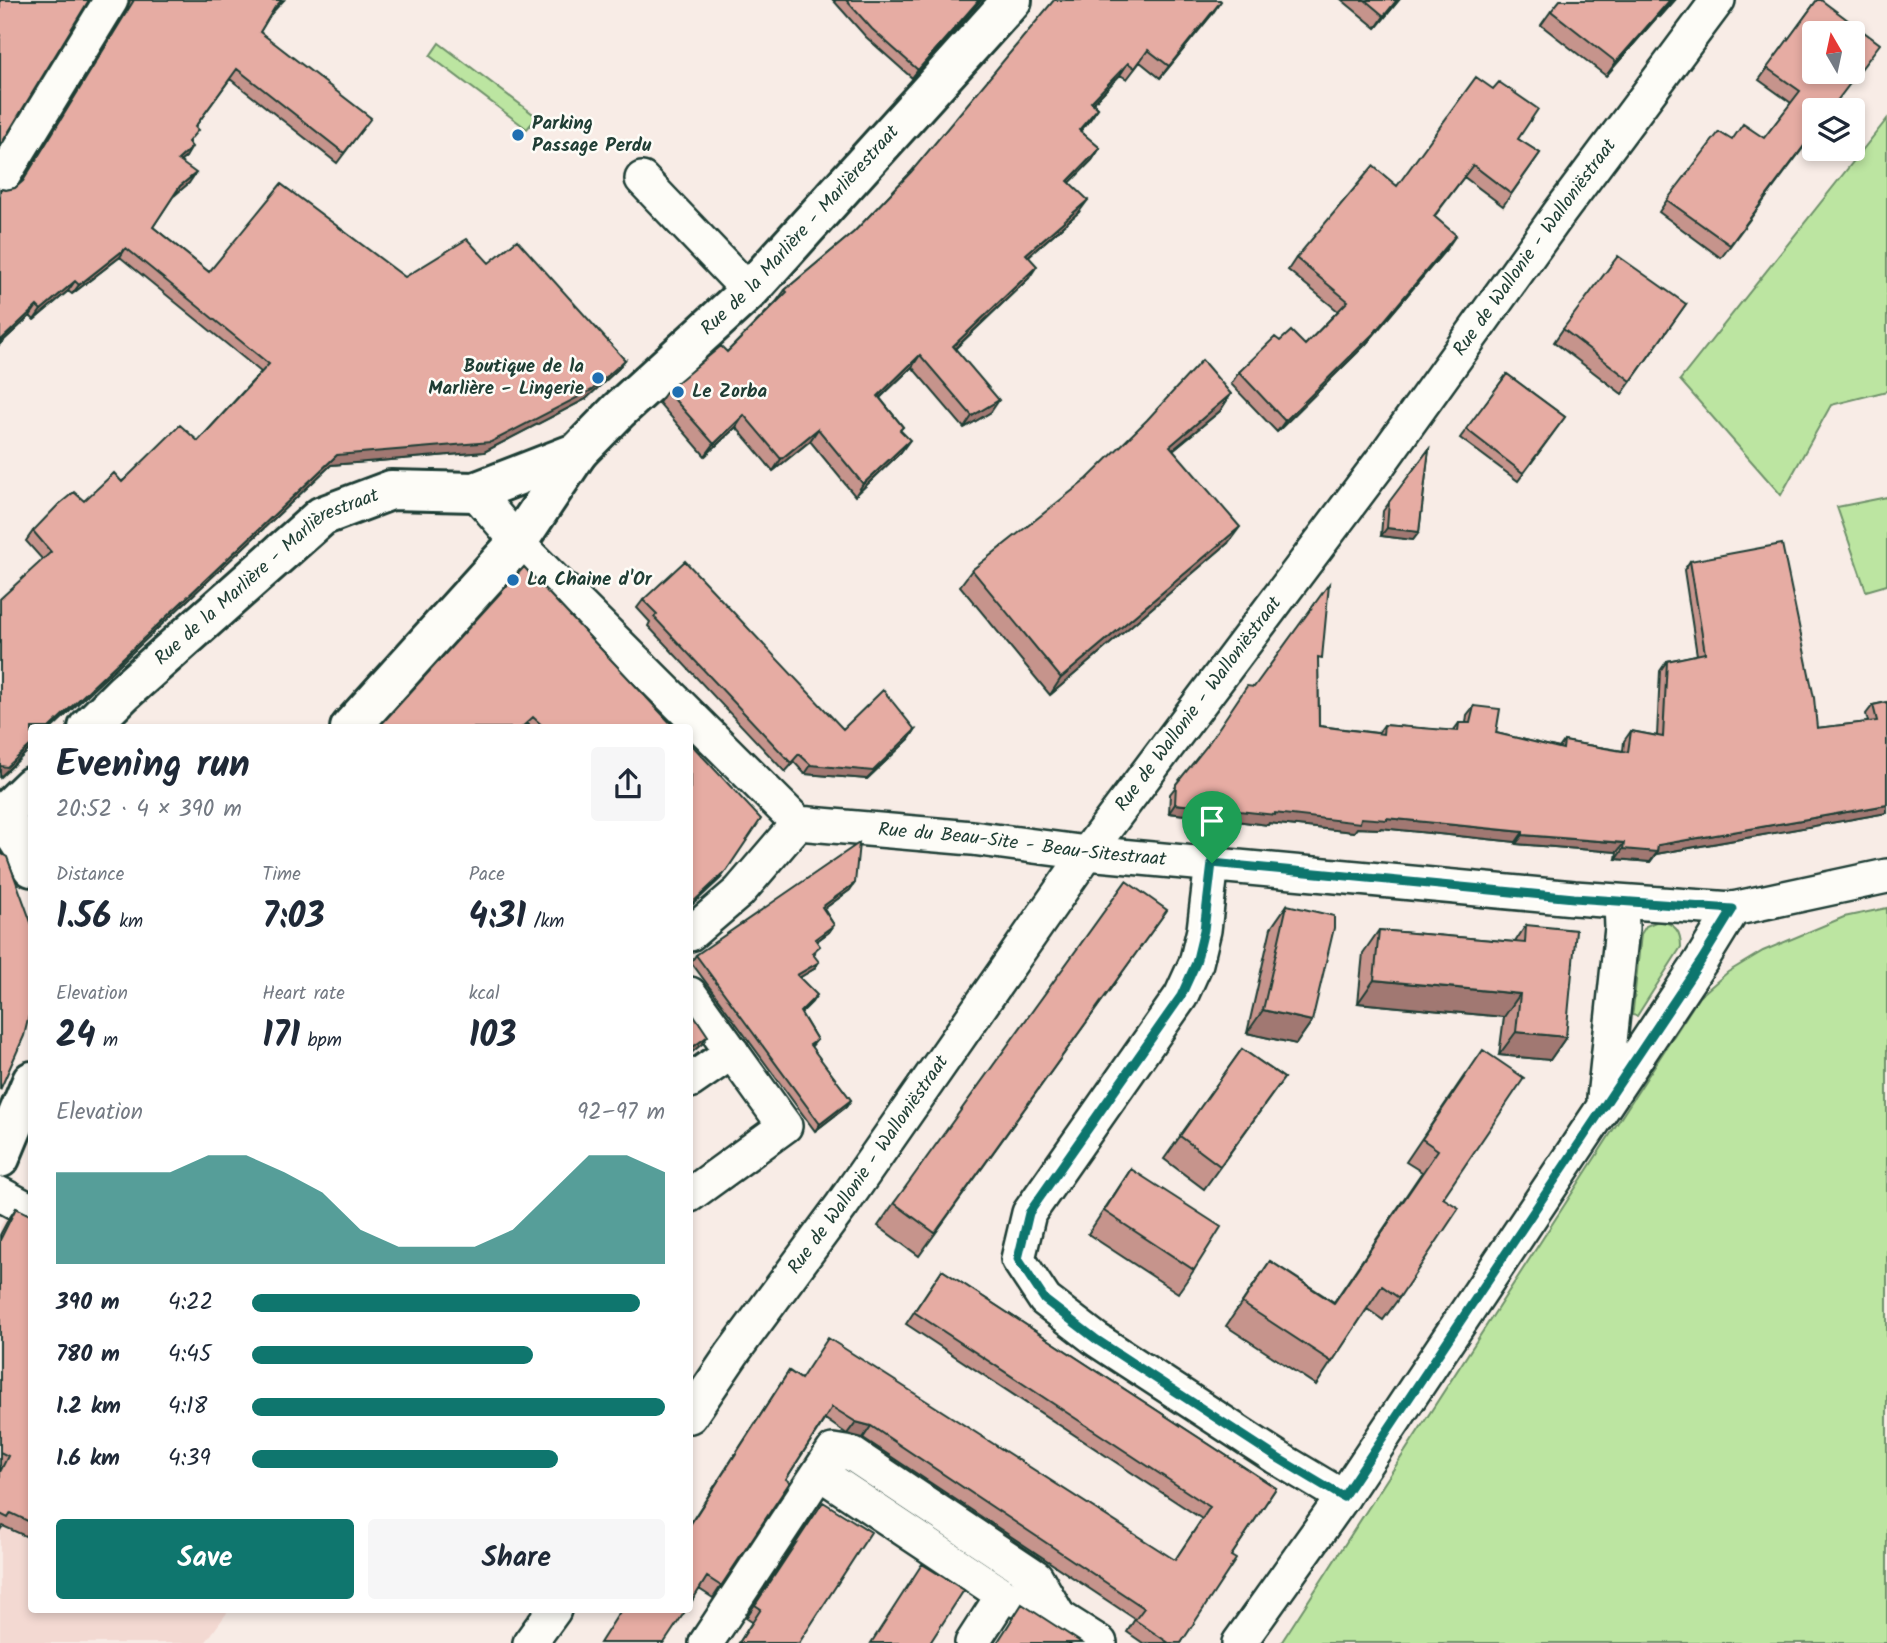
<!DOCTYPE html>
<meta charset="utf-8">
<style>
:root{--surface:#fff;--page:#f6f6f7;--text:#1f2937;--muted:#747a83;--accent:#0f766e}
body{margin:0;font-family:Kalam,sans-serif;background:var(--page);color:var(--text);height:100vh;display:flex;flex-direction:column;font-size:26px;white-space:nowrap}
*{box-sizing:border-box;margin:0}
p{font-size:23px;color:var(--muted)}
.icon{flex:none;width:38px;height:38px;fill:none;stroke:currentColor;stroke-width:2;stroke-linecap:round;stroke-linejoin:round}
.map{position:relative;flex:1;overflow:hidden}
.details{position:absolute;left:28px;top:724px;width:665px;height:889px;display:flex;flex-direction:column;background:var(--surface);border-radius:7px;box-shadow:0 4px 10px #0003}
.details>*{flex:none}
.needle{width:46px;rotate:351deg}
.fabs{position:absolute;left:1802px;top:21px;display:grid;gap:14px}
.fabs a{display:grid;place-items:center;width:63px;height:63px;border-radius:7px;background:var(--surface);box-shadow:0 4px 10px #0003;font-size:35px}
.pin{position:absolute;display:grid;place-items:center;width:60px;height:60px;color:#fff;margin:-72px -30px;border-radius:50% 50% 50% 0;rotate:-45deg;box-shadow:0 0 7px #0007}
.pin .icon{rotate:45deg}
.round{display:grid;place-items:center;flex:none;width:74px;height:74px;border-radius:7px;background:var(--page)}
.overview{display:flex;align-items:center;justify-content:space-between;height:119px;padding:0 28px}
h1{font-size:38px;font-weight:800;line-height:52px}
.figures{display:grid;grid-template-columns:repeat(3,1fr);gap:10px;height:119px;padding:7px 28px}
.figures div{display:grid;align-content:center}
.figures b{font-size:35px;font-weight:800}
.figures small{font-size:19px;font-weight:400}
.figures p{font-size:19px}
.chart{height:196px;padding:14px 28px}
.chart p{display:flex;justify-content:space-between}
.chart svg{width:100%;height:126px;margin-top:7px;fill:var(--accent);opacity:.7}
.button{display:flex;gap:14px;margin-top:auto;padding:14px 28px}
.button a{flex:1;height:80px;border-radius:7px;background:var(--accent);color:#fff;font-size:28px;font-weight:800;line-height:80px;text-align:center}
.button a+a{background:var(--page);color:var(--text)}
ul{padding:0 28px;list-style:none;font-size:23px}
li{display:grid;grid-template-columns:112px 84px 1fr;align-items:center;height:52px}
li i{height:18px;border-radius:9px;background:var(--accent)}
.map>svg:first-child{display:block}
.built{fill:#f3d9d2}
.green{fill:#bce5a1;stroke:#6e916a;stroke-width:2}
.lines{fill:none;stroke-linecap:round;stroke-linejoin:round}
.minor-casing{stroke:#1f3d34;stroke-width:38}
.tertiary-casing{stroke:#1f3d34;stroke-width:44}
.minor{stroke:#fdfcf7;stroke-width:33}
.tertiary{stroke:#fdfcf7;stroke-width:38}
.wall{fill:#c6948c;stroke:#1f3d34;stroke-width:2}
.shaded-wall{fill:#a17872;stroke:#1f3d34;stroke-width:2}
.building{fill:#e6aca3;stroke:#1f3d34;stroke-width:2;fill-rule:evenodd}
.route-casing{stroke:#fff;stroke-width:14}
.route{stroke:#0f766e;stroke-width:9}
.poi-dot{fill:#1f6fb2;stroke:#fdfcf7;stroke-width:2.5}
.labels{text-anchor:middle;dominant-baseline:central;stroke-width:5;stroke-linejoin:round;paint-order:stroke}
.poi-label{font-size:19px;font-weight:bold;fill:#1f3d34;stroke:#fdfcf7;text-anchor:start}
.street-label{font-size:19px;fill:#1f3d34;stroke:#fdfcf7}
</style>
<div class="map">
<svg width="1887" height="1643" viewBox="0 0 1887 1643">
<rect width="100%" height="100%" fill="#f8ece6"/>
<filter id="ink" filterUnits="userSpaceOnUse"><feTurbulence type="fractalNoise" baseFrequency=".0143" numOctaves="2"/><feDisplacementMap in="SourceGraphic" scale="14" xChannelSelector="R" yChannelSelector="G"/><feConvolveMatrix kernelMatrix="1 2 1 2 8 2 1 2 1" color-interpolation-filters="sRGB"/></filter>
<g filter="url(#ink)">
<path class="built" d="M 8,1212 L 31,1226 L 32,1610 L 229,1610 L 205,1643 L 0,1643 L 0,1227 Z"/>
<path class="green" d="M 439,43 L 537,117 L 527,129 L 430,56 Z
M 1887,119 L 1887,391 L 1831,405 L 1781,495 L 1680,380 Z
M 1887,497 L 1887,585 L 1866,591 L 1837,507 Z
M 1887,908 L 1887,1643 L 1281,1643 L 1699,997 L 1728,972 L 1763,951 L 1844,917 Z
M 1658,921 C 1675,923 1681,931 1681,947 L 1637,1016 L 1632,1015 L 1633,1010 L 1641,934 L 1646,926 Z"/>
<g class="lines">
<g class="minor-casing">
<g id="minor">
<path d="M 642,179 L 749,291"/>
<path d="M 0,181 L 111,0"/>
<path id="s1" d="M 475,492 L 529,555 L 798,823 L 972,838 L 1087,853 L 1574,898 L 1733,909 L 1887,876"/>
<path d="M 1212,863 L 1204,930 L 1196,963 L 1181,996 L 1029,1213 L 1018,1259 L 1045,1300 L 1097,1340 L 1276,1457 L 1343,1497"/>
<path d="M 690,934 L 739,892 L 798,823"/>
<path d="M 690,994 L 785,1126 L 690,1195"/>
<path d="M 690,1081 L 732,1052"/>
<path d="M 1604,1098 L 1622,928 L 1621,902"/>
<path d="M 0,1194 L 32,1211"/>
<path id="s2" d="M 690,1416 L 732,1354 L 842,1205 L 1087,853 L 1380,463 L 1560,212 L 1718,0"/>
<path d="M 820,1473 L 1003,1595 L 1059,1617 L 1100,1643"/>
<path d="M 530,1643 L 554,1610"/>
<path d="M 706,1643 L 833,1451 L 852,1454 L 1036,1577 L 1059,1617"/>
<path d="M 972,1643 L 1003,1595"/>
<path d="M 1239,1643 L 1343,1497 L 1701,961 L 1733,909"/>
</g>
</g>
<g class="tertiary-casing">
<g id="tertiary">
<path id="s3" d="M 88,728 L 123,693 L 322,516 L 391,490 L 475,492 L 578,452 L 619,410 L 749,291 L 1012,0"/>
<path d="M 350,728 L 517,543 L 578,452"/>
<path d="M 32,786 L 2,815 L 26,852 L 32,867"/>
<path d="M 0,1158 L 32,1081"/>
</g>
</g>
<use href="#minor" class="minor"/>
<use href="#tertiary" class="tertiary"/>
</g>
<path class="wall" d="M 130,0 L 284,0 L 270,15 L 260,32 L 364,127 L 337,163 L 230,79 L 195,127 L 189,143 L 186,157 L 181,161 L 189,183 L 174,195 L 153,227 L 209,272 L 405,277 L 489,263 L 618,369 L 586,399 L 484,452 L 331,465 L 52,728 L 32,728 L 32,747 L 1,777 L 43,560 L 26,541 L 33,531 L 84,501 L 198,441 L 261,372 L 120,257 L 72,294 L 68,291 L 34,320 L 30,316 L 0,344 L 0,189 L 6,190 L 15,188 L 21,183 L 127,10 Z
M 833,0 L 981,0 L 912,78 L 866,37 Z
M 1342,0 L 1399,0 L 1376,28 Z
M 1675,0 L 1660,17 L 1659,15 L 1606,76 L 1541,25 L 1551,11 Z
M 1817,0 L 1815,132 L 1721,258 L 1659,212 L 1667,200 L 1732,140 L 1764,138 L 1791,103 L 1759,80 Z
M 1213,13 L 1160,78 L 1140,62 L 1127,79 L 1120,75 L 1093,103 L 1098,108 L 1080,131 L 1100,148 L 1092,160 L 1070,182 L 1079,212 L 1029,256 L 1029,278 L 955,349 L 991,412 L 964,428 L 912,367 L 880,398 L 903,427 L 900,430 L 901,452 L 855,496 L 810,441 L 773,471 L 736,427 L 705,456 L 659,403 L 667,391 L 727,352 L 776,302 L 785,290 L 854,232 L 911,172 Z
M 1518,139 L 1540,153 L 1503,206 L 1464,177 L 1434,217 L 1448,247 L 1366,344 L 1277,432 L 1231,384 L 1239,372 L 1280,341 L 1305,345 L 1338,311 L 1288,270 L 1296,258 L 1397,186 Z
M 1686,304 L 1622,394 L 1554,342 L 1563,329 Z
M 1507,374 L 1565,417 L 1518,481 L 1460,438 Z
M 1231,394 L 1220,411 L 1173,450 L 1228,543 L 1050,695 L 960,586 L 972,570 Z
M 1429,449 L 1419,532 L 1413,540 L 1381,536 L 1383,511 Z
M 1690,561 L 1817,728 L 1868,722 L 1866,714 L 1873,705 L 1887,702 L 1887,813 L 1656,854 L 1650,862 L 1616,859 L 1617,852 L 1516,844 L 1516,842 L 1381,828 L 1380,829 L 1357,828 L 1354,832 L 1269,823 L 1268,825 L 1169,813 L 1170,794 L 1254,687 L 1318,663 L 1319,726 L 1378,733 L 1384,725 L 1453,731 L 1459,723 L 1466,723 L 1467,715 L 1474,706 L 1496,733 L 1559,748 L 1564,741 L 1623,751 L 1624,741 L 1631,731 L 1657,736 L 1660,671 L 1667,661 L 1697,655 L 1684,570 Z
M 524,567 L 675,728 L 532,728 L 528,724 L 524,728 L 378,728 Z
M 643,600 L 843,729 L 915,730 L 909,739 L 867,779 L 805,774 L 794,762 L 785,772 L 648,626 L 650,622 L 637,608 Z
M 850,890 L 824,909 L 834,925 L 829,932 L 817,941 L 815,953 L 813,955 L 814,969 L 799,978 L 812,1002 L 801,1013 L 817,1040 L 811,1047 L 851,1100 L 846,1107 L 815,1131 L 691,962 L 696,955 Z
M 1287,905 L 1312,1021 L 1296,1044 L 1247,1033 L 1271,928 Z
M 1167,910 L 919,1256 L 878,1226 L 894,1203 Z
M 1526,925 L 1566,1037 L 1550,1060 L 1499,1055 L 1504,1017 L 1358,1003 L 1363,953 L 1379,930 L 1515,942 Z
M 1242,1049 L 1284,1078 L 1204,1189 L 1164,1159 Z
M 1466,1073 L 1443,1198 L 1399,1298 L 1383,1320 L 1367,1309 L 1316,1385 L 1226,1326 L 1270,1261 L 1334,1302 L 1422,1172 L 1406,1162 Z
M 1131,1169 L 1194,1270 L 1178,1293 L 1088,1234 Z
M 16,1208 L 32,1216 L 32,1539 L 3,1526 L 0,1530 L 0,1235 L 8,1220 Z
M 942,1270 L 1276,1488 L 1231,1556 L 1181,1643 L 1143,1643 L 1127,1632 L 1135,1619 L 863,1438 L 847,1434 L 825,1419 L 786,1479 L 790,1482 L 713,1598 L 699,1589 L 690,1604 L 690,1524 L 789,1371 L 801,1379 L 1175,1560 L 1202,1519 L 906,1324 Z
M 814,1514 L 799,1643 L 739,1643 L 752,1622 L 746,1618 Z"/>
<path class="shaded-wall" d="M 979,0 L 981,0 L 912,78 L 918,70 Z
M 1397,0 L 1399,0 L 1376,28 L 1384,16 Z
M 1672,0 L 1675,0 L 1660,17 Z
M 1221,1 L 1213,13 L 1160,78 L 1169,66 Z
M 1669,1 L 1659,15 L 1606,76 L 1616,62 Z
M 1128,63 L 1120,75 L 1083,114 L 1091,102 Z
M 1098,108 L 1090,120 L 1071,142 L 1079,130 Z
M 192,147 L 186,157 L 171,169 L 178,160 Z
M 1100,148 L 1092,160 L 1060,193 L 1068,181 Z
M 196,173 L 189,183 L 174,196 L 180,186 Z
M 1088,200 L 1079,212 L 1018,265 L 1026,254 Z
M 1456,235 L 1448,247 L 1366,344 L 1277,432 L 1285,421 Z
M 126,248 L 120,257 L 72,294 L 79,285 Z
M 1037,266 L 1029,278 L 945,358 L 953,346 Z
M 75,281 L 68,291 L 34,320 L 41,310 Z
M 37,306 L 30,316 L 0,344 L 0,341 Z
M 920,355 L 912,367 L 869,408 L 878,396 Z
M 625,360 L 618,369 L 586,399 L 484,452 L 331,465 L 52,728 L 49,728 L 337,455 Z
M 1231,394 L 1220,411 L 1158,462 L 1170,446 Z
M 999,400 L 991,412 L 964,428 L 972,416 Z
M 744,415 L 736,427 L 705,456 L 714,444 Z
M 818,429 L 810,441 L 773,471 L 781,459 Z
M 910,440 L 901,452 L 855,496 L 863,484 Z
M 1240,527 L 1228,543 L 1050,695 L 1061,678 Z
M 1387,528 L 1419,532 L 1413,540 L 1381,536 Z
M 915,730 L 909,739 L 867,779 L 805,774 L 811,765 Z
M 32,744 L 32,747 L 0,777 L 0,766 Z
M 1175,804 L 1275,813 L 1361,818 L 1387,818 L 1523,832 L 1516,842 L 1381,828 L 1380,829 L 1357,828 L 1354,832 L 1269,823 L 1268,825 L 1169,813 Z
M 1887,805 L 1887,813 L 1656,854 L 1650,862 L 1616,859 L 1623,849 L 1658,845 Z
M 1523,835 L 1624,843 L 1617,852 L 1516,844 Z
M 726,871 L 721,878 L 690,907 L 690,905 Z
M 855,883 L 850,890 L 817,914 L 822,907 Z
M 834,925 L 829,932 L 810,946 L 815,939 Z
M 819,962 L 814,969 L 792,982 L 797,975 Z
M 1374,980 L 1520,994 L 1504,1017 L 1358,1003 Z
M 817,995 L 812,1002 L 795,1019 L 800,1012 Z
M 1263,1010 L 1312,1021 L 1296,1044 L 1247,1033 Z
M 1516,1032 L 1566,1037 L 1550,1060 L 1499,1055 Z
M 708,1036 L 702,1044 L 690,1054 L 690,1049 Z
M 851,1100 L 846,1107 L 815,1131 L 820,1124 Z
M 856,1422 L 871,1426 L 863,1438 L 847,1434 Z"/>
<path class="building" d="M 0,0 L 89,0 L 0,146 Z
M 134,0 L 282,0 L 275,7 L 260,32 L 371,118 L 344,153 L 237,69 L 195,127 L 198,130 L 188,142 L 192,147 L 178,160 L 196,173 L 180,186 L 153,227 L 209,272 L 281,184 L 405,277 L 467,239 L 489,263 L 517,240 L 625,360 L 592,390 L 491,442 L 337,455 L 49,728 L 32,728 L 32,744 L 7,767 L 0,766 L 0,599 L 51,552 L 33,531 L 58,505 L 74,492 L 84,501 L 114,473 L 122,482 L 180,425 L 198,441 L 269,364 L 126,248 L 79,285 L 75,281 L 41,310 L 37,306 L 0,341 L 0,189 L 6,190 L 15,188 L 23,181 Z
M 846,0 L 979,0 L 918,70 L 872,29 Z
M 1054,0 L 1220,0 L 1221,1 L 1169,66 L 1148,50 L 1135,68 L 1128,63 L 1091,102 L 1098,108 L 1079,130 L 1100,148 L 1068,181 L 1088,200 L 1026,254 L 1037,266 L 953,346 L 999,400 L 972,416 L 920,355 L 878,396 L 903,427 L 900,430 L 910,440 L 863,484 L 818,429 L 781,459 L 744,415 L 714,444 L 667,391 L 721,346 L 727,352 L 787,292 L 785,290 L 854,232 L 911,172 Z
M 1365,0 L 1397,0 L 1384,16 Z
M 1560,0 L 1672,0 L 1671,2 L 1669,1 L 1616,62 L 1551,11 Z
M 1817,0 L 1821,0 L 1880,44 L 1830,110 L 1815,110 L 1815,131 L 1730,245 L 1667,200 L 1719,132 L 1732,140 L 1743,124 L 1764,138 L 1800,91 L 1767,68 ZM 1815,33 L 1853,33 L 1853,72 L 1815,72 Z
M 1476,77 L 1493,89 L 1499,82 L 1538,109 L 1518,139 L 1540,153 L 1511,194 L 1473,165 L 1434,216 L 1456,235 L 1374,333 L 1285,421 L 1239,372 L 1275,337 L 1280,341 L 1291,331 L 1305,345 L 1348,301 L 1296,258 L 1373,166 L 1397,186 Z
M 1618,256 L 1686,304 L 1631,381 L 1563,329 Z
M 1202,360 L 1231,394 L 1170,446 L 1240,527 L 1061,678 L 972,570 L 1087,479 L 1147,420 Z
M 1507,374 L 1565,417 L 1523,473 L 1466,429 Z
M 1429,449 L 1419,532 L 1387,528 L 1389,502 Z
M 1782,544 L 1814,698 L 1817,728 L 1877,721 L 1873,705 L 1887,702 L 1887,805 L 1658,845 L 1657,852 L 1623,849 L 1624,843 L 1523,835 L 1523,832 L 1387,818 L 1387,820 L 1361,818 L 1360,823 L 1275,813 L 1275,815 L 1175,804 L 1176,784 L 1206,747 L 1247,686 L 1254,687 L 1329,584 L 1322,658 L 1318,657 L 1319,726 L 1383,734 L 1384,725 L 1458,731 L 1459,723 L 1470,723 L 1474,706 L 1500,709 L 1496,733 L 1563,749 L 1564,741 L 1628,752 L 1631,731 L 1663,737 L 1667,661 L 1705,653 L 1690,561 Z
M 685,561 L 843,729 L 883,690 L 915,730 L 873,771 L 811,765 L 799,754 L 791,763 L 654,617 L 657,614 L 643,600 Z
M 524,567 L 675,728 L 545,728 L 533,717 L 521,728 L 378,728 Z
M 690,743 L 761,819 L 726,871 L 690,905 Z
M 859,843 L 855,883 L 822,907 L 834,925 L 815,939 L 820,946 L 812,953 L 819,962 L 797,975 L 817,995 L 800,1012 L 817,1040 L 810,1045 L 851,1100 L 820,1124 L 696,955 Z
M 0,853 L 7,857 L 32,925 L 32,1003 L 24,1036 L 0,1090 Z
M 1126,881 L 1167,910 L 935,1233 L 894,1203 Z
M 1287,905 L 1334,916 L 1334,928 L 1312,1021 L 1263,1010 Z
M 1526,925 L 1576,930 L 1566,1037 L 1516,1032 L 1520,994 L 1374,980 L 1379,930 L 1525,943 Z
M 690,1009 L 708,1036 L 690,1049 Z
M 1242,1049 L 1284,1078 L 1220,1166 L 1180,1136 Z
M 1483,1050 L 1524,1078 L 1443,1198 L 1459,1208 L 1399,1298 L 1382,1286 L 1332,1362 L 1242,1303 L 1270,1261 L 1334,1303 L 1438,1150 L 1422,1139 Z
M 1131,1169 L 1221,1227 L 1194,1270 L 1104,1211 Z
M 16,1208 L 32,1216 L 32,1523 L 11,1513 L 8,1518 L 0,1514 L 0,1472 L 8,1456 L 0,1452 L 0,1240 Z
M 942,1270 L 1276,1488 L 1231,1556 L 1236,1559 L 1181,1643 L 1169,1643 L 1135,1620 L 1144,1608 L 871,1426 L 856,1422 L 832,1407 L 786,1479 L 790,1482 L 721,1586 L 707,1577 L 690,1604 L 690,1525 L 789,1371 L 801,1379 L 828,1338 L 1175,1560 L 1210,1507 L 914,1312 Z
M 823,1502 L 871,1532 L 799,1643 L 739,1643 L 761,1609 L 755,1605 Z
M 922,1564 L 964,1590 L 930,1643 L 871,1643 Z
M 1022,1604 L 1082,1643 L 997,1643 Z
M 621,1610 L 686,1610 L 664,1643 L 600,1643 Z"/>
</g>
<g class="lines" filter="url(#ink)">
<g class="route-casing">
<path id="route" d="M 1212,863 L 1574,898 L 1733,909 L 1701,961 L 1343,1497 L 1276,1457 L 1097,1340 L 1045,1300 L 1018,1259 L 1029,1213 L 1181,996 L 1196,963 L 1204,930 Z"/>
</g>
<use href="#route" class="route"/>
</g>
<g class="poi-dot">
<circle cx="518" cy="135" r="7"/>
<circle cx="598" cy="378" r="7"/>
<circle cx="678" cy="392" r="7"/>
<circle cx="513" cy="580" r="7"/>
</g>
<g class="labels">
<g class="poi-label">
<text x="532" y="124">Parking<tspan x="532" dy="22">Passage Perdu</tspan></text>
<text x="584" y="367" text-anchor="end">Boutique de la<tspan x="584" dy="22">Marlière - Lingerie</tspan></text>
<text x="692" y="392">Le Zorba</text>
<text x="527" y="580">La Chaine d'Or</text>
</g>
<g class="street-label">
<text stroke="none"><textPath href="#s3" startOffset="898">Rue de la Marlière - Marlièrestraat</textPath></text>
<text stroke="none"><textPath href="#s2" startOffset="1442">Rue de Wallonie - Walloniëstraat</textPath></text>
<text stroke="none"><textPath href="#s3" startOffset="236">Rue de la Marlière - Marlièrestraat</textPath></text>
<text stroke="none"><textPath href="#s2" startOffset="875">Rue de Wallonie - Walloniëstraat</textPath></text>
<text stroke="none"><textPath href="#s1" startOffset="688">Rue du Beau-Site - Beau-Sitestraat</textPath></text>
<text stroke="none"><textPath href="#s2" startOffset="308">Rue de Wallonie - Walloniëstraat</textPath></text>
</g>
</g>
</svg>
<div class="fabs">
<a><svg class="needle" viewBox="-14 -14 28 28"><path d="M0-13l5 13h-10z" fill="#e53935"/><path d="M0 13l5-13h-10z" fill="#747a83"/></svg></a>
<a><svg class="icon" aria-label="layers" viewBox="0 0 24 24"><path d="M12 4l9 5-9 5-9-5zM3 14l9 5 9-5"/></svg></a>
</div>
<div class="pin" style="left:1212px;top:863px;background:#1e9e55"><svg class="icon" aria-label="arrive" viewBox="0 0 24 24"><path d="M6 21V4h12l-3 4 3 4H6"/></svg></div>
<section class="details">
<div class="overview"><div><h1>Evening run</h1><p>20:52 · 4 × 390 m</p></div><a class="round"><svg class="icon" aria-label="share" viewBox="0 0 24 24"><path d="M12 15V3M7 8l5-5 5 5M5 13v7h14v-7"/></svg></a></div>
<div class="figures">
<div><p>Distance</p><b>1.56<small> km</small></b></div>
<div><p>Time</p><b>7:03</b></div>
<div><p>Pace</p><b>4:31<small> /km</small></b></div>
</div>
<div class="figures">
<div><p>Elevation</p><b>24<small> m</small></b></div>
<div><p>Heart rate</p><b>171<small> bpm</small></b></div>
<div><p>kcal</p><b>103</b></div>
</div>
<div class="chart"><p><span>Elevation</span>92–97 m</p>
<svg viewBox="0 0 160 44" preserveAspectRatio="none"><path d="M0 44V12L10 12L20 12L30 12L40 6L50 6L60 12L70 19L80 32L90 38L100 38L110 38L120 32L130 19L140 6L150 6L160 12V44z"/></svg>
</div>
<ul>
<li><b>390 m</b>4:22<i style="width:94%"></i></li>
<li><b>780 m</b>4:45<i style="width:68%"></i></li>
<li><b>1.2 km</b>4:18<i style="width:100%"></i></li>
<li><b>1.6 km</b>4:39<i style="width:74%"></i></li>
</ul>
<div class="button"><a>Save</a><a>Share</a></div>
</section>
</div>
